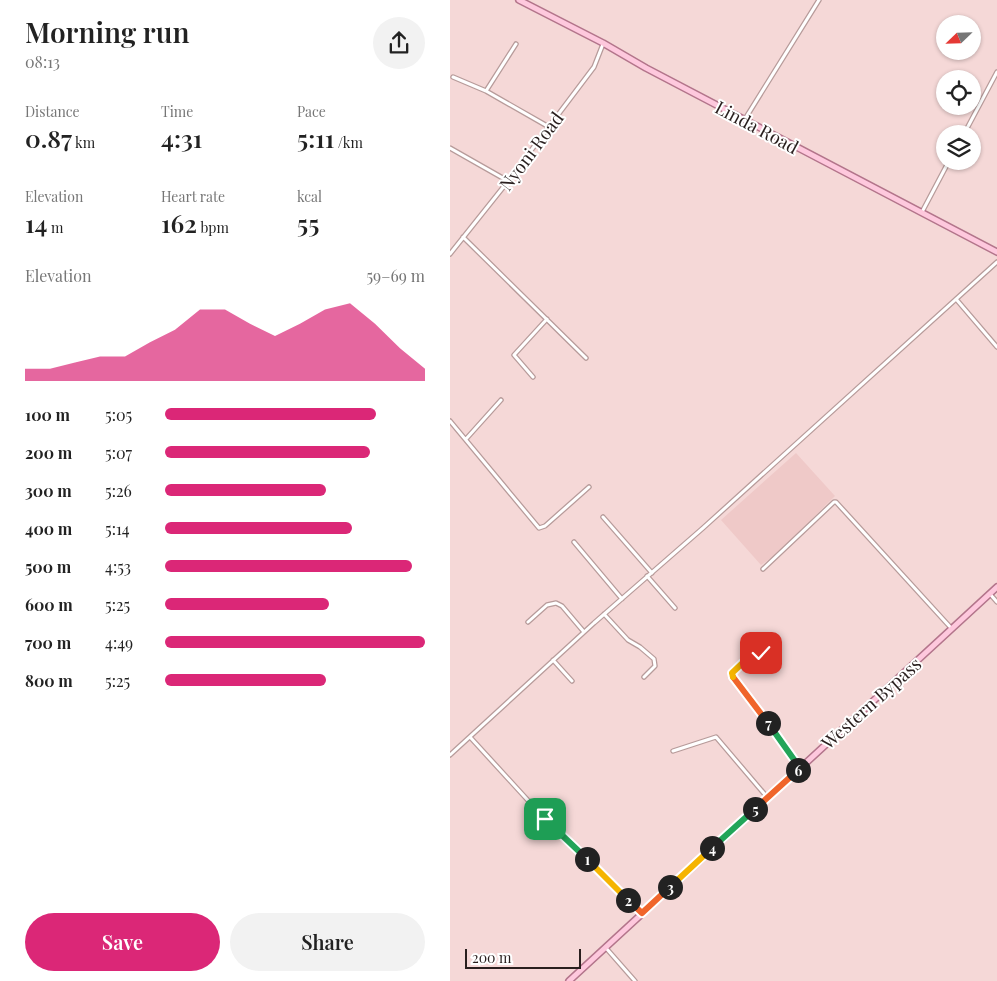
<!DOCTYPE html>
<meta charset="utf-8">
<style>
:root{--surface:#fff;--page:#f2f2f2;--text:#222;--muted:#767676;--accent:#db2777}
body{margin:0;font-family:"Playfair Display",serif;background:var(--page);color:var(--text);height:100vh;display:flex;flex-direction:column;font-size:19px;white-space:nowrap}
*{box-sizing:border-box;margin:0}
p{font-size:16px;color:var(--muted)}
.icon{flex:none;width:28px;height:28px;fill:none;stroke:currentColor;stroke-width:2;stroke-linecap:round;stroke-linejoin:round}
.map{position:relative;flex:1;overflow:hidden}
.sheet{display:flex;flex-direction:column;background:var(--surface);width:450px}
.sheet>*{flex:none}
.needle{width:32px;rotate:247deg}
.controls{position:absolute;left:486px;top:15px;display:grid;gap:10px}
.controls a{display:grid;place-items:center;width:45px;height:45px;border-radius:50%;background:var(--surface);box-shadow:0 1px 4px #0004;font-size:25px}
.scale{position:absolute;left:15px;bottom:12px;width:116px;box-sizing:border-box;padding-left:5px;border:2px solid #291f1e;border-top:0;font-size:14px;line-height:18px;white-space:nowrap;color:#291f1e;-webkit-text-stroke:4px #fff;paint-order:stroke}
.pin{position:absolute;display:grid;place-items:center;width:42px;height:42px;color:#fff;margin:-21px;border-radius:10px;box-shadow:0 2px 8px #0006}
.km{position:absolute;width:25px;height:25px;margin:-12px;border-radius:50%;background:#222;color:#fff;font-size:14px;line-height:25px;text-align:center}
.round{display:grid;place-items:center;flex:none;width:52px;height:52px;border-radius:26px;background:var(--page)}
.overview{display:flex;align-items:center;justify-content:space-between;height:85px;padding:0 25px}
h1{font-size:28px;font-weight:600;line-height:38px}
.stats{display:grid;grid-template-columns:repeat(3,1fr);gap:8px;height:85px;padding:5px 25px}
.stats div{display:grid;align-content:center}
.stats b{font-size:25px;font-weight:600}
.stats small{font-size:14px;font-weight:400}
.stats p{font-size:14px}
.chart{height:140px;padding:10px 25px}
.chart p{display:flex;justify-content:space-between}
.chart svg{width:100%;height:90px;margin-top:5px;fill:var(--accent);opacity:.7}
.cta{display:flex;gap:10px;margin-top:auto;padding:10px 25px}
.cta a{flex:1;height:58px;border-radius:30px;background:var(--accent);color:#fff;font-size:20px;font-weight:600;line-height:58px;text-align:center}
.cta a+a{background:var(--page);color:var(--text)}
ul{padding:0 25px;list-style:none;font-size:16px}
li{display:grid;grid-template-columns:80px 60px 1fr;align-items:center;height:38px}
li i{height:12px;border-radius:6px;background:var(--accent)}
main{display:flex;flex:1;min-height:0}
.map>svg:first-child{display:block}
.built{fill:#efc9c8}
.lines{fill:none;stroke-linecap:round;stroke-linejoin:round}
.minor-casing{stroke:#b79b9a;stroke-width:5.5}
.primary-casing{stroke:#b3758b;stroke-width:8}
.minor{stroke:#fff;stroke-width:3}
.primary{stroke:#fec8dd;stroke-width:5}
.split-1-casing{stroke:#fff;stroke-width:10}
.split-2-casing{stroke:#fff;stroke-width:10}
.split-3-casing{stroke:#fff;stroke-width:10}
.split-4-casing{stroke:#fff;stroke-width:10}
.split-5-casing{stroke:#fff;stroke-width:10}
.split-6-casing{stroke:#fff;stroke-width:10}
.split-7-casing{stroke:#fff;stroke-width:10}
.split-8-casing{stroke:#fff;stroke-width:10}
.split-9-casing{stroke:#fff;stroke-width:10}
.split-1{stroke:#22a559;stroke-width:6}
.split-2{stroke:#f5b400;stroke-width:6}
.split-3{stroke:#f0652b;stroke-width:6}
.split-4{stroke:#f5b400;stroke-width:6}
.split-5{stroke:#22a559;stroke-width:6}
.split-6{stroke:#f0652b;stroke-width:6}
.split-7{stroke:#22a559;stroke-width:6}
.split-8{stroke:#f0652b;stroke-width:6}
.split-9{stroke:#f5b400;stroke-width:6}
.labels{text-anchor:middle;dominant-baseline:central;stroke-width:4;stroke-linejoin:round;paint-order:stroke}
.street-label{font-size:18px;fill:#291f1e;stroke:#fff}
</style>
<main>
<section class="sheet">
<div class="overview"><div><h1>Morning run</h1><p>08:13</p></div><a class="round"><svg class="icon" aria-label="share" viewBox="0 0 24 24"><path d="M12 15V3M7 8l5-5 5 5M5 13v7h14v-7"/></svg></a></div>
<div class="stats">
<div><p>Distance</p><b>0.87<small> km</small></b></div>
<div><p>Time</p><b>4:31</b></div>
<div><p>Pace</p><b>5:11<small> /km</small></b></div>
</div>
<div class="stats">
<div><p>Elevation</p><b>14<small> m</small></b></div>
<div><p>Heart rate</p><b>162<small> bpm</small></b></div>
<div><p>kcal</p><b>55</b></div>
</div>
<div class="chart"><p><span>Elevation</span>59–69 m</p>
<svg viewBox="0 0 160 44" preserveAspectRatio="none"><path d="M0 44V38L10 38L20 35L30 32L40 32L50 25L60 19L70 9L80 9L90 16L100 22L110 16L120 9L130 6L140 16L150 28L160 38V44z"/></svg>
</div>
<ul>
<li><b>100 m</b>5:05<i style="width:81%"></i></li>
<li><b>200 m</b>5:07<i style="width:79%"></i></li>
<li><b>300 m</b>5:26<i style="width:62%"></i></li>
<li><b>400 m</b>5:14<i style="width:72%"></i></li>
<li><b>500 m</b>4:53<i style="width:95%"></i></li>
<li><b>600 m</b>5:25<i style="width:63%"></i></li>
<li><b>700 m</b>4:49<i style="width:100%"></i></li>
<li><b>800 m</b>5:25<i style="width:62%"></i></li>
</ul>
<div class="cta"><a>Save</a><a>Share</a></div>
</section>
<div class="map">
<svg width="547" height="981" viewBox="0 0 547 981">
<rect width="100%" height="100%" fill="#f5d8d7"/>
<path class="built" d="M 346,453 L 385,496 L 327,554 L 311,565 L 271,520 Z"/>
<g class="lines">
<g class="minor-casing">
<path id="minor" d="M 3,77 L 36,91 L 99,127
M 36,91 L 66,44
M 295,119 L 369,0
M 514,134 L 547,72
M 0,148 L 58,181
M 472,212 L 499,161
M 13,237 L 136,358
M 0,254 L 55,185 L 144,67 L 153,44
M 506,299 L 547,347
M 83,377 L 64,355 L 97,319
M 0,421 L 89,528 L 95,526 L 139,487
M 16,439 L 51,400
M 153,517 L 202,573
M 124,542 L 172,599
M 313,569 L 384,502 L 386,502 L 502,629
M 197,576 L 225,608
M 540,594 L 547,602
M 154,614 L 178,640 L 190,647 L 204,659 L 205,666 L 194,677
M 78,622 L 97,605 L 106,603 L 112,606 L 134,632
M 103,660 L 122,681
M 320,664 L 311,653 L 306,652 L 284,669 L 282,675 L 312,714 L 350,768
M 20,737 L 95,819 L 192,913
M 223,751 L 266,737 L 317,797
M 0,755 L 144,623 L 253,528 L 547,262
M 156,948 L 185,981"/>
</g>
<g class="primary-casing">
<path id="primary" d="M 69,0 L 153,43 L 196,68 L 547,252
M 119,981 L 547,587"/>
</g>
<use href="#minor" class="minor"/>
<use href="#primary" class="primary"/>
</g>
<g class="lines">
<g class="split-1-casing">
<path id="split-1" d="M 95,819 L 137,859"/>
</g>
<g class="split-2-casing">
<path id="split-2" d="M 137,859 L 178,900"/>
</g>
<g class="split-3-casing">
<path id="split-3" d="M 178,900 L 192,913 L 220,887"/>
</g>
<g class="split-4-casing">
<path id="split-4" d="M 220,887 L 262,848"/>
</g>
<g class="split-5-casing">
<path id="split-5" d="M 262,848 L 305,809"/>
</g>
<g class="split-6-casing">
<path id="split-6" d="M 305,809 L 348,770"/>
</g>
<g class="split-7-casing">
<path id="split-7" d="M 318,723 L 350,768 L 348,770"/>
</g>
<g class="split-8-casing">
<path id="split-8" d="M 283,677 L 318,723"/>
</g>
<g class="split-9-casing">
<path id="split-9" d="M 283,677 L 282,673 L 303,653 L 306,652 L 311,653"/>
</g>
<use href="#split-1" class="split-1"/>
<use href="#split-2" class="split-2"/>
<use href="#split-3" class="split-3"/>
<use href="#split-4" class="split-4"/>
<use href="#split-5" class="split-5"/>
<use href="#split-6" class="split-6"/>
<use href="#split-7" class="split-7"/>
<use href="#split-8" class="split-8"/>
<use href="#split-9" class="split-9"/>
</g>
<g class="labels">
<g class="street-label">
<text transform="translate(307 127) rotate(28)">Linda Road</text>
<text transform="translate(81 151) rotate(-53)">Nyoni Road</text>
<text transform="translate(421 703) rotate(-42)">Western Bypass</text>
</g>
</g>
</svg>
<div class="controls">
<a><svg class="needle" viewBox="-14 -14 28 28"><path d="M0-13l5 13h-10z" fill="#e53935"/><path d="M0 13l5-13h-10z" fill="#767676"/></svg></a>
<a><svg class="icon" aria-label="locate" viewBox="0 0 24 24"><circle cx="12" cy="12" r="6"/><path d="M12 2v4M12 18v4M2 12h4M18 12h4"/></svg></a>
<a><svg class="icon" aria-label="layers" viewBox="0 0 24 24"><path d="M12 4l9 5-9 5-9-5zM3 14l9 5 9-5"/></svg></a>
</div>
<div class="scale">200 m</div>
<div class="pin" style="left:95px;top:819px;background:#1e9e55"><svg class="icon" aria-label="arrive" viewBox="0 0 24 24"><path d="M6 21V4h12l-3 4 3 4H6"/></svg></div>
<div class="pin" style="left:311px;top:653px;background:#d93025"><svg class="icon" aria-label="check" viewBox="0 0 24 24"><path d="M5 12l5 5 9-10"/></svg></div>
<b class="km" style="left:137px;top:859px">1</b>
<b class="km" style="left:178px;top:900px">2</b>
<b class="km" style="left:220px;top:887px">3</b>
<b class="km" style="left:262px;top:848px">4</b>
<b class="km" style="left:305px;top:809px">5</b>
<b class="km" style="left:348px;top:770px">6</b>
<b class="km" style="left:318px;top:723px">7</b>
</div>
</main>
